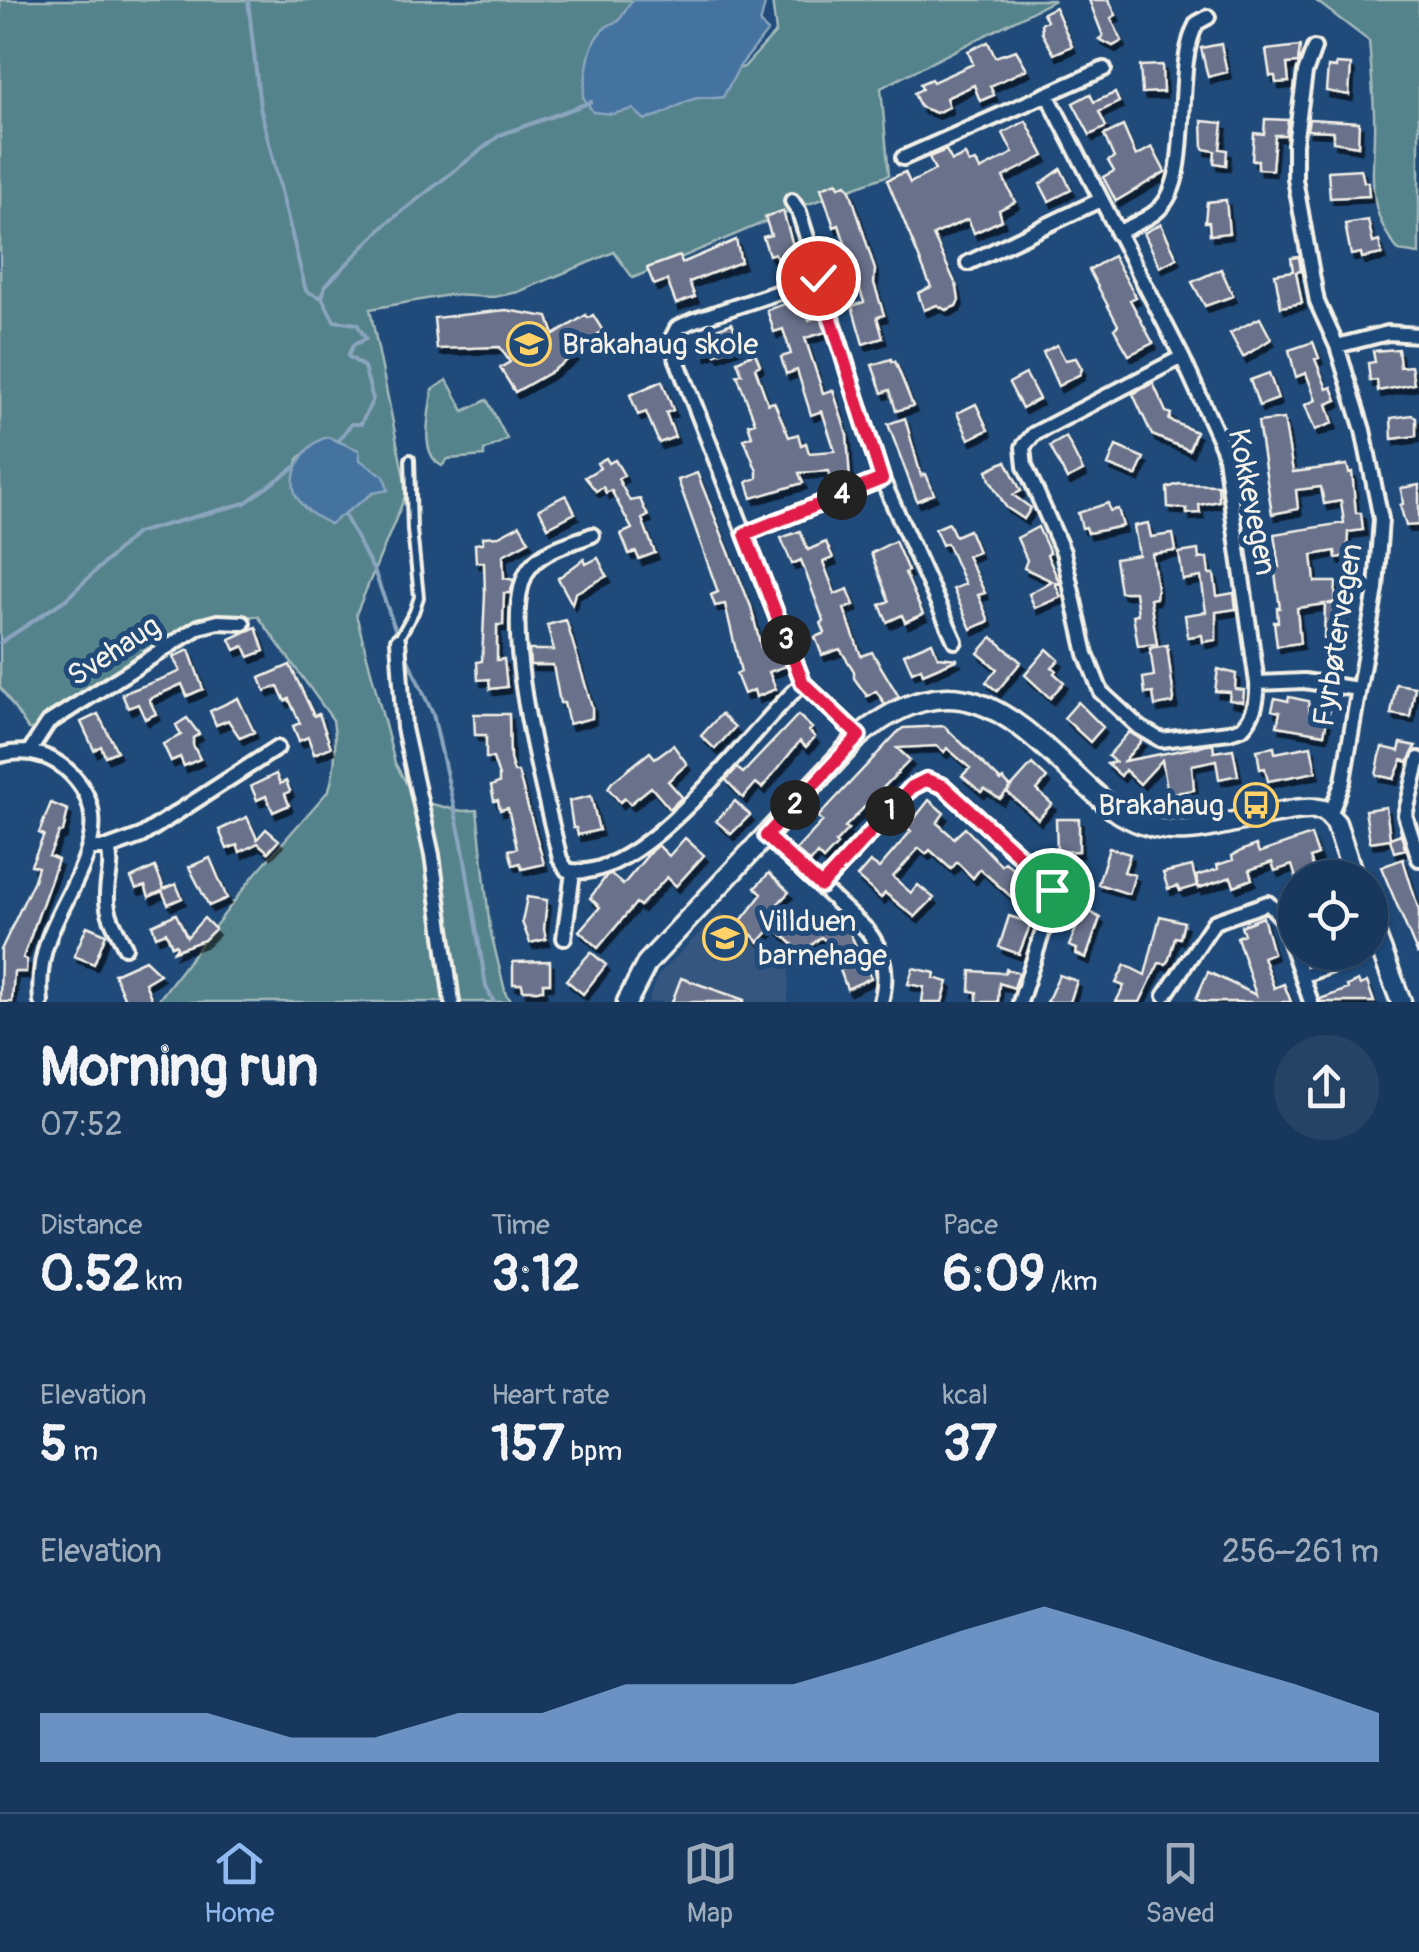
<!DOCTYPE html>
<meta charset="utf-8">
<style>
:root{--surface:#17385c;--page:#244365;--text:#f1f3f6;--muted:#9eacbb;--line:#365272;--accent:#90b9f0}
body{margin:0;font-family:Pangolin,sans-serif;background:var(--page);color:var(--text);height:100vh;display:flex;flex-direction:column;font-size:38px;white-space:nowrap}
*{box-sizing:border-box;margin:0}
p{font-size:32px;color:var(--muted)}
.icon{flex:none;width:55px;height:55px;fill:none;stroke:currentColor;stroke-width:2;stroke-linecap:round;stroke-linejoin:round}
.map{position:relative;height:1002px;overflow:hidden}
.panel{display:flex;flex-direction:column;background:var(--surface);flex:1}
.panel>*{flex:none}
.fabs{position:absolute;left:1278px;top:860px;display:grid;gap:20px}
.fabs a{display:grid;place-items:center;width:110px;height:110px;border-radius:50%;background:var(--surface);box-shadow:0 2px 8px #0004,0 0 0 2px var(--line);font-size:50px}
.pin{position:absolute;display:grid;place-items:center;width:85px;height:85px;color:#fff;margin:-42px;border:5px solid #fff;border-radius:50%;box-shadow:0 2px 10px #0007}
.km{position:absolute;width:50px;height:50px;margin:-25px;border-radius:50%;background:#222;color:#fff;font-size:28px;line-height:50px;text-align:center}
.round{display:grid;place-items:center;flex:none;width:105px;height:105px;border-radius:52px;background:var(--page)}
.summary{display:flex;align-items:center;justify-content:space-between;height:170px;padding:0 40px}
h1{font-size:55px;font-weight:800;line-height:75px}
.metrics{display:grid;grid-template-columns:repeat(3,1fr);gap:15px;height:170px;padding:10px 40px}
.metrics div{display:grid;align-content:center}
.metrics b{font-size:50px;font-weight:800}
.metrics small{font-size:28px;font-weight:400}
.metrics p{font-size:28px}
.chart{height:280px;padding:20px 40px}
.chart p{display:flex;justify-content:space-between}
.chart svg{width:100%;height:180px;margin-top:10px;fill:var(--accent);opacity:.7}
.tabs{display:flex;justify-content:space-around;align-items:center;height:140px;border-top:2px solid var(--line);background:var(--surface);font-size:28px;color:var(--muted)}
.tabs a{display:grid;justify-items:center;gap:5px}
.tabs .selected{color:var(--accent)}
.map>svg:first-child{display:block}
.built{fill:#35567f}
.green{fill:#55838c;stroke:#a4baba;stroke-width:2.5;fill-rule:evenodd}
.water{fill:#4473a0;stroke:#8aa5bd;stroke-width:2.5}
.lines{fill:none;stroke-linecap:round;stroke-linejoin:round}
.stream{stroke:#8aa5bd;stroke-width:4}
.building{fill:#69718b;stroke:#f4f1e8;stroke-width:2.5;filter:url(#shadow)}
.lane-casing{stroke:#f4f1e8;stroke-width:14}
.street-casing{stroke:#f4f1e8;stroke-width:20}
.secondary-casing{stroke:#f4f1e8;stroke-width:25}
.lane{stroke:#1f4a7a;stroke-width:6}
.street{stroke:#1f4a7a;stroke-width:12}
.secondary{stroke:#1f4a7a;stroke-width:18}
.route-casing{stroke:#fff;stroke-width:20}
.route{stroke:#e11d48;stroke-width:12}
.labels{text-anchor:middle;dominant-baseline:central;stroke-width:10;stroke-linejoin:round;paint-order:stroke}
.poi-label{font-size:30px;fill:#f4f1e8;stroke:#1f4a7a;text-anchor:start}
.street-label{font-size:30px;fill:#f4f1e8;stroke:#1f4a7a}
</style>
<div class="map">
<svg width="1419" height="1002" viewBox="0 0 1419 1002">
<defs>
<filter id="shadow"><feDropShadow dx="3.5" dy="6" stdDeviation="0" flood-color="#0009"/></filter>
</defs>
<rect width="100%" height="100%" fill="#1f4a7a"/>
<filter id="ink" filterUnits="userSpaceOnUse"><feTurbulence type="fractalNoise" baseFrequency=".01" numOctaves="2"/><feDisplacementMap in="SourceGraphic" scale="20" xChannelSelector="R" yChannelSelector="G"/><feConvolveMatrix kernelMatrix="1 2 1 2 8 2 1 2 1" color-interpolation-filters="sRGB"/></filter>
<g filter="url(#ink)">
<path class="built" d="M 720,912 L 789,964 L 788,1002 L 648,1002 L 658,975 Z"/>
<path class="green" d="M 0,0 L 644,0 L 716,76 L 744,67 L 776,32 L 772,0 L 1055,0 L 881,88 L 889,175 L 800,207 L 633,278 L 614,252 L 518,292 L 494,297 L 449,295 L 370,309 L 407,492 L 356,614 L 395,763 L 410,790 L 431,804 L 462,811 L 477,810 L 490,929 L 506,995 L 513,1002 L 157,1002 L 255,874 L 329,790 C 336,766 337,744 333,720 L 258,616 L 225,618 L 166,649 L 117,690 L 58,727 L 28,729 L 0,687 ZM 312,447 L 373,493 L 329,524 L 294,482 L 298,459 Z
M 1315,0 L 1419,0 L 1419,254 L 1399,251 C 1361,205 1376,166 1374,114 C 1373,90 1371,65 1369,41 Z
M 447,380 L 464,411 L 487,400 L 507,439 L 484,451 L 484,456 L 448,459 L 442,466 C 418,453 430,413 432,390 Z"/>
<path class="water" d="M 632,0 L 761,0 L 765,4 L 760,24 L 768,31 L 740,66 L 723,97 C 714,99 708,97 699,98 C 684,100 673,110 660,115 C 655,117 650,117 645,120 L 633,109 L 612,114 L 593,112 L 583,97 C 588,67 586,30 619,21 Z
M 328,437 L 359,450 L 360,460 L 384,476 L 388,490 L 373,493 L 330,524 C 318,518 305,511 298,499 C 284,477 305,442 328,437 Z"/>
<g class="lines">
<path class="stream" d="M 248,0 L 260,107 L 306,291 L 322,298
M 339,440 L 351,424 L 361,424 L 373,399 L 364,367 L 348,356 L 353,345 L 366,339 L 357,324 L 334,321 L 322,298 L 325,286 L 386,224 L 500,135 L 591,102
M 344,514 L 375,573 L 398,637
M 0,643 L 66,599 L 136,533 L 245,503 L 295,467
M 404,651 L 433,714 L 462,843 L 486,986 L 494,1002"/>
</g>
<path class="building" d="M 1089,0 L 1109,0 L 1116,15 L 1111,18 L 1122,41 L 1113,46 L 1099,39 L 1103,36 Z
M 1055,7 L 1072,46 L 1054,54 L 1042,33 L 1041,24 L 1047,21 L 1043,13 Z
M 988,42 L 995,57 L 1016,50 L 1027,69 L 990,86 L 994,95 L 980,101 L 974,85 L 946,98 L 949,107 L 936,113 L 920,107 L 914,93 L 922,89 L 920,84 L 931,79 L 933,82 L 973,64 L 968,51 Z
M 1221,44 L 1227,72 L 1208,77 L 1201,48 Z
M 1300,46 L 1298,63 L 1287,64 L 1289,82 L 1276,83 L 1275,76 L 1270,76 L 1266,50 Z
M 1336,64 L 1351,65 L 1349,95 L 1326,91 L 1328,67 L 1336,68 Z
M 1162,65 L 1163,92 L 1142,93 L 1140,66 Z
M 1115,93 L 1119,102 L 1099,112 L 1106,127 L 1090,135 L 1073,103 L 1090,94 L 1094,102 Z
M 1265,119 L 1288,120 L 1286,135 L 1275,135 L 1272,170 L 1258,169 L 1258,160 L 1252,160 L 1254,133 L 1264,134 Z
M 1309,119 L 1359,122 L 1358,146 L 1333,142 L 1333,131 L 1307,130 Z
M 1026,121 L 1044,156 L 1003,177 L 1015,202 L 999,210 L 1002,220 L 974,233 L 968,219 L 933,235 L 957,287 L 959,300 L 956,306 L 946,310 L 937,305 L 924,310 L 918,293 L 931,287 L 887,180 L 905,172 L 910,183 L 935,170 L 929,157 L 946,150 L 952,161 L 965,155 L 969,163 L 976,161 L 980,170 L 1013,153 L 1003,133 Z
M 1202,121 L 1223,123 L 1220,149 L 1227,150 L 1226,165 L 1214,163 L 1215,151 L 1203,149 Z
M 1123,126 L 1136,156 L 1152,147 L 1165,172 L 1116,201 L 1103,177 L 1114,171 L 1108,161 L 1114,158 L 1104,135 Z
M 1061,169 L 1071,190 L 1049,201 L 1040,184 Z
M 1361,169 L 1364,182 L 1368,182 L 1369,196 L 1330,198 L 1328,171 Z
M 837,182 L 839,187 L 846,184 L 850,190 L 875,270 L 874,283 L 884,315 L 877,317 L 883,338 L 863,344 L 852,306 L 864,302 L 839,225 L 834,227 L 821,188 Z
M 1226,200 L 1229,233 L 1210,235 L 1209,222 L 1205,222 L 1207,202 Z
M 783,211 L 796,256 L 778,262 L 775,253 L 769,255 L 763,237 L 771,235 L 765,217 Z
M 1368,220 L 1373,243 L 1379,241 L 1382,254 L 1362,258 L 1361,253 L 1351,255 L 1345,224 Z
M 1161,224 L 1177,258 L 1160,267 L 1144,233 Z
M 736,240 L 741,262 L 689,282 L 695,297 L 676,304 L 667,280 L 654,285 L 647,268 L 680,256 L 682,263 Z
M 1113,256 L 1136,297 L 1130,300 L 1153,343 L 1129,355 L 1114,329 L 1118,325 L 1089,270 Z
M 1299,257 L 1301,271 L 1296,272 L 1302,303 L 1281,307 L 1275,274 L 1293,271 L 1291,258 Z
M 1221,269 L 1233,296 L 1205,306 L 1192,282 Z
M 802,298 L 809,320 L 821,316 L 826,332 L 805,338 L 823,393 L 833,390 L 842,419 L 847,435 L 850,481 L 846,483 L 844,477 L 830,478 L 829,471 L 799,473 L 803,483 L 752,498 L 747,482 L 757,478 L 757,471 L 744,439 L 752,436 L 748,424 L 755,422 L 737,375 L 742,374 L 737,361 L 755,353 L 760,365 L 755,368 L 768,404 L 774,402 L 789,437 L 798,434 L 801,445 L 806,443 L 809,453 L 835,451 L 822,411 L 811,415 L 797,370 L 786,374 L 781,357 L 791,354 L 783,329 L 774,332 L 767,310 Z
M 506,310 L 548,317 L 554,335 L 586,315 L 588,318 L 593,315 L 603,331 L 598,334 L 600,337 L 549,373 L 515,392 L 500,368 L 510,362 L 500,347 L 437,349 L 434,318 Z
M 1260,318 L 1271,339 L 1243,357 L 1230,333 Z
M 732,323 L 740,345 L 716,354 L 714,350 L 704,354 L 697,336 Z
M 1313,342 L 1319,358 L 1315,359 L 1327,389 L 1332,387 L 1337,400 L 1327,404 L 1333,423 L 1315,430 L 1305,405 L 1316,400 L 1306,373 L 1296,377 L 1289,350 Z
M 1057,345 L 1065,360 L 1076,358 L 1082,369 L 1080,374 L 1058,386 L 1043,352 Z
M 1398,349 L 1400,367 L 1411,366 L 1414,384 L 1378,391 L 1377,380 L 1370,381 L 1368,363 L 1375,362 L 1373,351 Z
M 891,359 L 892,362 L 895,361 L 913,406 L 896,411 L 890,390 L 882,393 L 872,365 Z
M 1269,373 L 1278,399 L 1259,406 L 1250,380 Z
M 1026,374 L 1039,399 L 1022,408 L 1009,383 Z
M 662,381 L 673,410 L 666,413 L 675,437 L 659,443 L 646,412 L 638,415 L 630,395 Z
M 1153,383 L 1166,412 L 1171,414 L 1169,420 L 1196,432 L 1189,450 L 1152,435 L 1133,394 Z
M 976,404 L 988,430 L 969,439 L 957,413 Z
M 1412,415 L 1416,418 L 1416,436 L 1392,439 L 1391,418 Z
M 905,418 L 921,476 L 926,474 L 934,494 L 917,501 L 888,424 Z
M 1284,419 L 1293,472 L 1347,465 L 1349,473 L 1352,472 L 1356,513 L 1361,513 L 1363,530 L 1348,532 L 1347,556 L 1336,558 L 1335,551 L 1312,555 L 1315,582 L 1336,582 L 1335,602 L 1327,604 L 1344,604 L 1344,638 L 1324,638 L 1325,604 L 1297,608 L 1300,643 L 1277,646 L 1274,622 L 1278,622 L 1277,608 L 1280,608 L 1274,567 L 1279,567 L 1274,534 L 1344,523 L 1341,501 L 1324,504 L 1321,487 L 1296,490 L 1298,509 L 1272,514 L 1258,422 Z
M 1066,437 L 1083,471 L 1067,479 L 1050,446 Z
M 1116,446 L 1144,458 L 1136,476 L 1108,465 Z
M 606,458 L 609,463 L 615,460 L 624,475 L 618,479 L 630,501 L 640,499 L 644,508 L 648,516 L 642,519 L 655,553 L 639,559 L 636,552 L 629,554 L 621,534 L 632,529 L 611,490 L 606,493 L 603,487 L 596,491 L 585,477 L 600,468 L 597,463 Z
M 1006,461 L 1021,491 L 1013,495 L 1031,508 L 1024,519 L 1006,507 L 990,480 L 987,470 Z
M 697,473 L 751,607 L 761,648 L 764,647 L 766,654 L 779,649 L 786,666 L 769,672 L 776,689 L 756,697 L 754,690 L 744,694 L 736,674 L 741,672 L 725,604 L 715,606 L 711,595 L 718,592 L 678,480 Z
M 1179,484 L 1218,485 L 1219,501 L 1199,505 L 1200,513 L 1187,514 L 1187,509 L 1168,507 L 1167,488 Z
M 1419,485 L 1419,525 L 1406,526 L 1400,505 L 1403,504 L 1401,488 Z
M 566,495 L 575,513 L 548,527 L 539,509 Z
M 1108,503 L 1110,511 L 1118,509 L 1123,526 L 1088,533 L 1086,527 L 1082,528 L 1078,513 Z
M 949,523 L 955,536 L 969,530 L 978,552 L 967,556 L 985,593 L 978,595 L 989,621 L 971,629 L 953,589 L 965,584 L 947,543 L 942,545 L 935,529 Z
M 1148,523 L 1151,537 L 1173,534 L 1176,551 L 1152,554 L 1157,589 L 1156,598 L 1150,599 L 1157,644 L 1138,646 L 1133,615 L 1138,614 L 1135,592 L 1120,592 L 1115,559 L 1139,555 L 1134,526 Z
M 520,525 L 529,541 L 503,555 L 504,578 L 514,580 L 510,593 L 504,593 L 503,625 L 497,625 L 497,660 L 504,659 L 507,687 L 490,689 L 489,679 L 478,680 L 477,662 L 482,661 L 485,594 L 484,562 L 476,562 L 475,544 L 483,543 L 483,537 L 499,536 Z
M 1038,527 L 1050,553 L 1047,555 L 1060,584 L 1055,583 L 1061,597 L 1035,608 L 1029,594 L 1052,581 L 1024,568 L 1027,560 L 1017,538 Z
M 800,531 L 808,550 L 826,542 L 833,558 L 823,562 L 835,594 L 848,589 L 854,605 L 844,609 L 861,656 L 872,652 L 899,697 L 885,704 L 876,691 L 867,696 L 854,678 L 854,671 L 840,649 L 822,655 L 815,637 L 825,633 L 821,623 L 824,622 L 801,560 L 792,564 L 781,538 Z
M 895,541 L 908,571 L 905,573 L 923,614 L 905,622 L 902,615 L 887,622 L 880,605 L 889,601 L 871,553 Z
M 1198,550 L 1199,559 L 1207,558 L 1209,574 L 1214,574 L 1217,596 L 1234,593 L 1236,609 L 1216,612 L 1216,640 L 1203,642 L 1202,635 L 1188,637 L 1185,615 L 1206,612 L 1201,577 L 1183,580 L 1179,553 Z
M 598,558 L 607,576 L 575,593 L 572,604 L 558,578 L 584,559 L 586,564 Z
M 566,620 L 592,707 L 592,718 L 569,724 L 564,703 L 560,703 L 553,665 L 530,665 L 529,650 L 554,650 L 547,625 Z
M 256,627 L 264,651 L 249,657 L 244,646 L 235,650 L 230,639 Z
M 992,637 L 1021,662 L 997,691 L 986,682 L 997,669 L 978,653 Z
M 932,642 L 938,657 L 958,659 L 923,674 L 921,668 L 912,672 L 904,654 Z
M 1167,645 L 1174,699 L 1173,703 L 1155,706 L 1153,693 L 1145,694 L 1143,678 L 1154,676 L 1150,648 Z
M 1047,649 L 1059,660 L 1052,667 L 1056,670 L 1054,673 L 1064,682 L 1050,698 L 1025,675 Z
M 189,650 L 203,689 L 187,696 L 182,684 L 149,699 L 156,714 L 145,719 L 138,704 L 128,708 L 122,694 L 177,673 L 180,671 L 173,657 Z
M 290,665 L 314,716 L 319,714 L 331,747 L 314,754 L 308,737 L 299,741 L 293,726 L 300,723 L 289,699 L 285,701 L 278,686 L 265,691 L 260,678 Z
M 1218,669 L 1236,674 L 1235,689 L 1244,690 L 1243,702 L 1229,700 L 1230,692 L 1215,691 Z
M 1396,684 L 1415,687 L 1410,717 L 1391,714 Z
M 1289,697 L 1308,701 L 1310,714 L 1329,712 L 1324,734 L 1277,726 L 1280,712 L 1272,710 L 1275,698 L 1288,701 Z
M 238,698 L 254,732 L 240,738 L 228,720 L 216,725 L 210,711 Z
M 1078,702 L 1103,727 L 1090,742 L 1064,718 Z
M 98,714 L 117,751 L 105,756 L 101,746 L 94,750 L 81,722 Z
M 474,714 L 509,714 L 510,759 L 514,772 L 518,772 L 544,864 L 522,869 L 520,863 L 513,865 L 509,850 L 517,848 L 508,808 L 500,810 L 498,800 L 494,801 L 491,786 L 499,783 L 499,776 L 493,758 L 486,758 L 486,735 L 475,735 Z
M 721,714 L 735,727 L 715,749 L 701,736 Z
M 798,715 L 812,728 L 809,731 L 815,737 L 806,747 L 800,741 L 762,788 L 756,783 L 743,798 L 726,780 L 737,768 L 743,773 Z
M 187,718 L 199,734 L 193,738 L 193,745 L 200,759 L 184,766 L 180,757 L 171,761 L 163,744 L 181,735 L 176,725 Z
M 944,726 L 1001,781 L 1003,779 L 1011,787 L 1000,799 L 984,789 L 981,792 L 962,776 L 970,768 L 947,748 L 944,752 L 937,746 L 897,748 L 910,760 L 845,827 L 848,829 L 835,843 L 837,845 L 823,860 L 817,854 L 810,863 L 796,850 L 823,821 L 818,817 L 897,733 L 903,728 Z
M 1129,732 L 1142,740 L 1124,761 L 1213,744 L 1214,752 L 1233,749 L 1238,775 L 1219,779 L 1216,760 L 1192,765 L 1194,790 L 1168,794 L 1162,760 L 1140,784 L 1125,770 L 1121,776 L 1107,764 L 1115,762 L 1108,756 Z
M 1401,743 L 1416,746 L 1408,762 L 1402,760 L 1394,779 L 1376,775 L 1382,747 L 1399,751 Z
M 673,745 L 687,764 L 668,781 L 682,797 L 670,809 L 651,787 L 630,804 L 625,798 L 620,802 L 608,788 L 612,782 L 650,752 L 655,758 Z
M 1311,746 L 1316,772 L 1268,781 L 1265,768 L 1260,769 L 1257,750 L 1274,747 L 1275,753 Z
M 1032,764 L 1047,778 L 1037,790 L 1052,804 L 1038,819 L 1007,792 Z
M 276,774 L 280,784 L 286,781 L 290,791 L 285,794 L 289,805 L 273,812 L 266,796 L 257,800 L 251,786 Z
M 591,796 L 599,830 L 578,835 L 576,828 L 573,828 L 569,801 Z
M 929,800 L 944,813 L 937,823 L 954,838 L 965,828 L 1001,865 L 1005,862 L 1021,875 L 1027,882 L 1016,901 L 980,869 L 973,878 L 957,862 L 951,869 L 930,850 L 926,854 L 919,848 L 893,877 L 911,893 L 918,885 L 934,898 L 915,917 L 885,893 L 881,898 L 857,877 L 870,862 L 879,868 L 911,831 L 907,828 Z
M 735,801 L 750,815 L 731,834 L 716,821 Z
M 51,803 L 68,810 L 63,832 L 59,833 L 49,856 L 58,860 L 23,958 L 27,960 L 26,972 L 14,972 L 12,1002 L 0,1002 L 1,950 L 34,880 L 38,867 L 31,865 L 44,835 L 39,833 Z
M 1386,807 L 1390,838 L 1401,834 L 1405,849 L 1394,852 L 1390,839 L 1370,842 L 1365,810 Z
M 247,817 L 257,839 L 266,829 L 279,840 L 268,852 L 258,843 L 240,852 L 237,845 L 227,849 L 219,830 Z
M 1056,819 L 1079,819 L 1079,851 L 1057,852 Z
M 1311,835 L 1318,855 L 1310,858 L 1315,872 L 1296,878 L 1292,865 L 1275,871 L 1272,862 L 1249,870 L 1252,879 L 1234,886 L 1231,877 L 1199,888 L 1196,876 L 1218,869 L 1217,865 L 1233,860 L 1232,856 L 1241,851 L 1256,845 L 1259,853 Z
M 685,838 L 704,855 L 676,886 L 667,877 L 640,906 L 636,903 L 598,948 L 579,931 L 600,907 L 590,898 L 607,875 L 611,874 L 623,885 L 652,850 L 658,845 L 669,856 Z
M 1109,848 L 1130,854 L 1124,872 L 1135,875 L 1129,894 L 1098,884 Z
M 210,858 L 227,898 L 209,906 L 189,867 Z
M 1403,859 L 1419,911 L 1418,955 L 1381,867 Z
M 1192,866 L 1197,886 L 1180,891 L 1178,886 L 1168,889 L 1163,873 Z
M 155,867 L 164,889 L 176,884 L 182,898 L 168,904 L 162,891 L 149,897 L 145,886 L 136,889 L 131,878 Z
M 769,873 L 789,892 L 772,910 L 789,925 L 799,914 L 816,929 L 830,913 L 848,929 L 871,978 L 847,989 L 831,945 L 821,937 L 802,953 L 773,926 L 759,942 L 751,934 L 740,922 L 762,894 L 755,888 Z
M 527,897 L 547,900 L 544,929 L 546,939 L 530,943 L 522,922 Z
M 1084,908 L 1100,918 L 1086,958 L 1076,954 L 1077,949 L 1069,946 Z
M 176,914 L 187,937 L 204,918 L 215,929 L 204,940 L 174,951 L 177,947 L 176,944 L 172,946 L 166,932 L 156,936 L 152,925 Z
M 1009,916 L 1031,923 L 1019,954 L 999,947 Z
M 1160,916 L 1184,922 L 1180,938 L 1175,937 L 1169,959 L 1166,964 L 1159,963 L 1140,1002 L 1116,1002 L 1124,986 L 1116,983 L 1125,965 L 1145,975 Z
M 1263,917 L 1273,953 L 1263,957 L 1274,988 L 1284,984 L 1291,1002 L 1203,1002 L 1196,999 L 1208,972 L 1256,995 L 1237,937 L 1244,934 L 1241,926 Z
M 87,926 L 106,934 L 94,964 L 74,956 Z
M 591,952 L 606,965 L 583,994 L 566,980 Z
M 145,960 L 160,974 L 145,983 L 153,1002 L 126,1002 L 114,974 Z
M 550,961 L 550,983 L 543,983 L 543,990 L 523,990 L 522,984 L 513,984 L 513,962 Z
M 913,968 L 935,973 L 934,978 L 948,982 L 942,1002 L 922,1002 L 924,987 L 908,984 Z
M 1006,969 L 1019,973 L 1014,988 L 999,983 L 998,1002 L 977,1002 L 977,992 L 970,991 L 971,971 L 1005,973 Z
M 1059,975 L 1077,981 L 1070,1002 L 1047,1002 Z
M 681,978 L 744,1000 L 744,1002 L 672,1002 Z
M 1358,981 L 1360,985 L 1367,982 L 1374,1002 L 1321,1002 L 1320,999 L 1348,989 L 1347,986 Z"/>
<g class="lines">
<g class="lane-casing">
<path id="lane" d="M 398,640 L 414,612 L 419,597 L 412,530 L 410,459"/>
</g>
<g class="street-casing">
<path id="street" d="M 1314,48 L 1305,73 L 1295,144 L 1295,179 L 1317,302 L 1337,346 L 1363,430 L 1381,519 L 1376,589 L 1343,781 L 1330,815
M 1047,94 L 1182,357 L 1224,450 L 1257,683
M 903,158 L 1104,69
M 1117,233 C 1131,226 1147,220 1158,210 C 1196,177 1171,69 1197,23 L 1208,17
M 968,263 L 1100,200
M 818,279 L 692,321 L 677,328 L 670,342 L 803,683 L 859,736
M 1337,346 L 1388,333 L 1419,335
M 1182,357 L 1034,434 L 1023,447 L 1025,466 L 1063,552 L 1086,654 L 1101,692 L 1139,727 L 1161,740 L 1229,732 L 1242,728 C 1255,715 1258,700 1257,683 L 1304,681 L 1358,689
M 882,479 L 955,641
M 745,534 L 882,479 L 799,212 L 792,201
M 592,535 C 572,543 545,549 531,566 C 493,610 547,803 560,859 L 567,870 C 641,889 752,727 803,683
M 398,640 L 404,728 L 432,855 L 452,1002
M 29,752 L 48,723 L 199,627 L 218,622 L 243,623
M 0,755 C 24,749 47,753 66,769 C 126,822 68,884 48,940 C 41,960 39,981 41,1002
M 1419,759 L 1405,815 L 1419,859
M 766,836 L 867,930 C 885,953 888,974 881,1002
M 91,848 L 108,848 L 141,836 L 277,748
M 108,848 C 114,867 106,880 107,899 C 107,916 118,932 125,947
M 821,886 L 913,787 L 927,780 L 943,786 L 1046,879 L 1052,890 L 1053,900 L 1020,1002
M 564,938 L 573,872
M 1304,975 L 1367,952
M 1165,995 L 1214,922 L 1268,903 L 1281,917 L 1311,1002"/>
</g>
<g class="secondary-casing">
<path id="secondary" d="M 1370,920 L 1401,1002
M 627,1002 L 647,963 L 859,736 C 974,644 1028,739 1113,809 C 1172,849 1216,822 1278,813 C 1293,810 1309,807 1324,810 L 1336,823 L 1354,878"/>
</g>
<use href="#lane" class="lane"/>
<use href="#street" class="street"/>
<use href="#secondary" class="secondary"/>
</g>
</g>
<g class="lines" filter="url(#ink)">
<g class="route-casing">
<path id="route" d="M 818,278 L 882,479 L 745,534 L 803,683 L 859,736 L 766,836 L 821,886 L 912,787 L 926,780 L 943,786 L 1046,880 L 1052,890"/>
</g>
<use href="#route" class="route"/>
</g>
<defs>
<g id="school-ring" transform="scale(2.25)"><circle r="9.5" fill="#1f4a7a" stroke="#ffd166" stroke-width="1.5"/><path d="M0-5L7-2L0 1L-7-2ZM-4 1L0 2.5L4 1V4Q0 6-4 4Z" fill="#ffd166"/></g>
<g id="bus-ring" transform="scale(2.25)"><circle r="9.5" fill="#1f4a7a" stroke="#ffd166" stroke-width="1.5"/><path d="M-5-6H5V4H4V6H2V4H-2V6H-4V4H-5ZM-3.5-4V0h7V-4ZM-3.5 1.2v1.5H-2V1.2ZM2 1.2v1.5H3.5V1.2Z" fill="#ffd166"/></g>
</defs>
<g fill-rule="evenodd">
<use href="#school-ring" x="529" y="344"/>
<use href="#bus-ring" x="1256" y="805"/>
<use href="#school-ring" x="725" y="938"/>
</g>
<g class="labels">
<g class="poi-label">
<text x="562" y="344">Brakahaug skole</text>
<text x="1224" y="805" text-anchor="end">Brakahaug</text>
<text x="758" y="921">Villduen<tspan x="758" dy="34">barnehage</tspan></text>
</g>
<g class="street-label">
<text transform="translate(1252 502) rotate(79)">Kokkevegen</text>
<text transform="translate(1338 635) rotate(-81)">Fyrbøtervegen</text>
<text transform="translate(114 651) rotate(-33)">Svehaug</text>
</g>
</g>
</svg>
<div class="fabs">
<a><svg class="icon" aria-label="locate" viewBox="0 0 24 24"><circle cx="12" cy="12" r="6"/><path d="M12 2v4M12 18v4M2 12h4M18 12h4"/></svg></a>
</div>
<div class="pin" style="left:1052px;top:890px;background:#1e9e55"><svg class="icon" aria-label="arrive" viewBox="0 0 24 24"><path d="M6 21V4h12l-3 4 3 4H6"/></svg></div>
<div class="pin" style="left:818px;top:278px;background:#d93025"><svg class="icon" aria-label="check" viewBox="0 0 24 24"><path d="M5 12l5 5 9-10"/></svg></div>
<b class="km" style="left:890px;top:811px">1</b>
<b class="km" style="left:795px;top:805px">2</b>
<b class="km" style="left:786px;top:640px">3</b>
<b class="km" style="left:842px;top:495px">4</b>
</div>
<section class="panel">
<div class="summary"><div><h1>Morning run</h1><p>07:52</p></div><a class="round"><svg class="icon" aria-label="share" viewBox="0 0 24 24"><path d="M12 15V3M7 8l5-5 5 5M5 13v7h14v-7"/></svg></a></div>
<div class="metrics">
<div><p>Distance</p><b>0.52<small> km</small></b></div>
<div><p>Time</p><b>3:12</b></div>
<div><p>Pace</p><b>6:09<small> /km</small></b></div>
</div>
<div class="metrics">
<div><p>Elevation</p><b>5<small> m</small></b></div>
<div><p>Heart rate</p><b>157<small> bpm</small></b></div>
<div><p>kcal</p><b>37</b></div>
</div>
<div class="chart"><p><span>Elevation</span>256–261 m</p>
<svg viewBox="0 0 160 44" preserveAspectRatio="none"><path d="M0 44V32L10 32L20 32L30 38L40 38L50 32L60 32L70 25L80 25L90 25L100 19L110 12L120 6L130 12L140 19L150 25L160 32V44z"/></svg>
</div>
</section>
<nav class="tabs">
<a class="selected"><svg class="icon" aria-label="home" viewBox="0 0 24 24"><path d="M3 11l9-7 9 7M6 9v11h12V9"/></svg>Home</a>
<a><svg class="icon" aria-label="map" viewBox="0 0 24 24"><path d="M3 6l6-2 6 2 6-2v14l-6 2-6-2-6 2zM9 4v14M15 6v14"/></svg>Map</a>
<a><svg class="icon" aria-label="saved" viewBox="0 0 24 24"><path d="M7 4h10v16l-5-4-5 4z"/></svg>Saved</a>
</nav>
